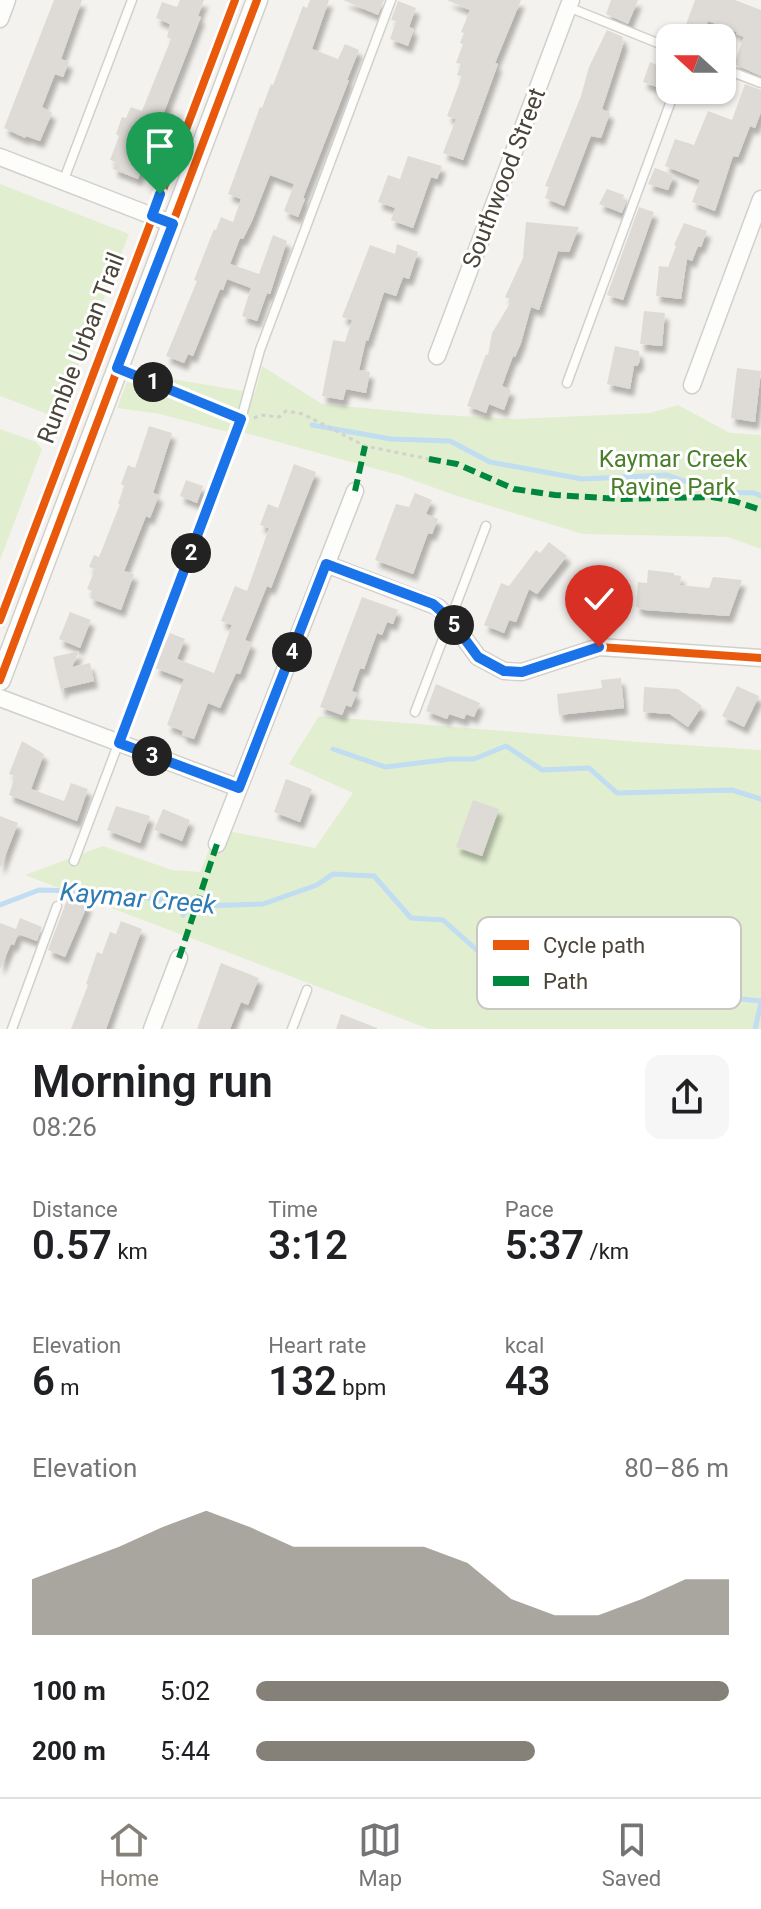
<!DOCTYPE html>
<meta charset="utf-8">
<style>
:root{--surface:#fff;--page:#f6f6f6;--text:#202124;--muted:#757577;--line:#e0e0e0;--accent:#868178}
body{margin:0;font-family:Roboto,sans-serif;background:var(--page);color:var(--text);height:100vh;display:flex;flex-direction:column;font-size:30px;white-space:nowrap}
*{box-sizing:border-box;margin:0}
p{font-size:26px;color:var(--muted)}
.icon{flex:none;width:44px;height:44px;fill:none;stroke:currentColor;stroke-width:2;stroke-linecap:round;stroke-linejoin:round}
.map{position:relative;height:1029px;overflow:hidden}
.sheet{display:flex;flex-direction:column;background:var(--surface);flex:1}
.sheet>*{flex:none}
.needle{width:52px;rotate:291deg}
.fabs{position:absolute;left:656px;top:24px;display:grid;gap:16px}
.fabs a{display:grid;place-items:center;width:80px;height:80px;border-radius:16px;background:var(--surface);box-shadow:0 2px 6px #0004;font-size:40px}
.pin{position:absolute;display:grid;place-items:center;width:68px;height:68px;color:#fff;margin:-82px -34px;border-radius:50% 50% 50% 0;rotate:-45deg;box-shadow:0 0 8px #0007}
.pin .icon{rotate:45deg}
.km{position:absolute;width:40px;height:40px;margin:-20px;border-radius:50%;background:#222;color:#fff;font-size:22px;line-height:40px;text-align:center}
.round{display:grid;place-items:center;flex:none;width:84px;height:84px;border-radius:16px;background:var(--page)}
.summary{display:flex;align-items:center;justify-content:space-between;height:136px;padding:0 32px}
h1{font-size:44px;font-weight:600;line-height:60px}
.metrics{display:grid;grid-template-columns:repeat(3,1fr);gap:12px;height:136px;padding:8px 32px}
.metrics div{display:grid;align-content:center}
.metrics b{font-size:40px;font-weight:600}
.metrics small{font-size:22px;font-weight:400}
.metrics p{font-size:22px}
.chart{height:224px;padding:16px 32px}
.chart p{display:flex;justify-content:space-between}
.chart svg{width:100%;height:144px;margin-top:8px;fill:var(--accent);opacity:.7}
ul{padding:0 32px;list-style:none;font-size:26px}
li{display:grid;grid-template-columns:128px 96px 1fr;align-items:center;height:60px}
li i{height:20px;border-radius:10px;background:var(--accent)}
.tabs{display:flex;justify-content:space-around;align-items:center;height:112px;border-top:2px solid var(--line);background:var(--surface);font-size:22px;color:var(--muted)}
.tabs a{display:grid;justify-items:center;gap:4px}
.tabs .selected{color:var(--accent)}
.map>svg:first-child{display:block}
.green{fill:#e1eecf}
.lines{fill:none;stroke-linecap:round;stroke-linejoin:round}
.stream{stroke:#c0ddf1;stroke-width:5}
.building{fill:#dedbd6;filter:url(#shadow)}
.service-casing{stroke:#d2d0cb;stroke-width:11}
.minor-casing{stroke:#d2d0cb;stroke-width:19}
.tertiary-casing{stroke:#d2d0cb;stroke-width:23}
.path{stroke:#d3d2cc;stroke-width:3;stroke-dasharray:4 4;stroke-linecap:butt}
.service{stroke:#fdfdfc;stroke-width:8}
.minor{stroke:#fdfdfc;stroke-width:16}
.tertiary{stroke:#fdfdfc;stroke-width:20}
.quiet{stroke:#00873e;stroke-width:6;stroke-dasharray:12 6;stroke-linecap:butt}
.cycleway-casing{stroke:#fff;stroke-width:13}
.cycleway{stroke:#e8590c;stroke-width:8}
.route-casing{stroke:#fff;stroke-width:16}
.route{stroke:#1a73e8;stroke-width:10}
.labels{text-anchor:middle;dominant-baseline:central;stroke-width:6;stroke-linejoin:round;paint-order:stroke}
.street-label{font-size:24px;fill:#4b4439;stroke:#fff}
.park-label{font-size:24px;fill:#4a7f2a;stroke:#fff}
.water-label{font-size:26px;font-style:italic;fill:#2e7ab2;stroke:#fff}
.key{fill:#fff;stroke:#c9c7c4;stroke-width:2}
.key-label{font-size:22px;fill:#4b4439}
</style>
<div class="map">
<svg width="761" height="1029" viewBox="0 0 761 1029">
<defs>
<filter id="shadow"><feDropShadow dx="4" dy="7" stdDeviation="2" flood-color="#0004"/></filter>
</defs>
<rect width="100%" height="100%" fill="#f4f2ee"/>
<path class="green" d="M 0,184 L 129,234 L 58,418 L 0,396 Z
M 262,366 L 322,404 L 428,414 L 516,419 L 650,413 L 678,405 L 730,433 L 761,435 L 761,549 L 728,537 L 583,534 L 454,495 L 402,476 L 246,433 L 224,431 L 160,414 L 117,408 L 131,372 L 255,393 Z
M 0,429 L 36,442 L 42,449 L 0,560 Z
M 319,716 L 639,742 L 761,750 L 761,1029 L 429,1029 L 25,875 L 103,846 L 172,870 L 200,872 L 209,850 L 219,853 L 228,831 L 315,848 L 353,793 L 289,764 Z"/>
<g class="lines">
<path class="stream" d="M 312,425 L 391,439 L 450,441 L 490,462 L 582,479 L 667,475 L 716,492 L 754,493 L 761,496
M 333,749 L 385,767 L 451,759 L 474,759 L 506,746 L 542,770 L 589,768 L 617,793 L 732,790 L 761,799
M 0,905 L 39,890 L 112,892 L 197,906 L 263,904 L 317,885 L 333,874 L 374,876 L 411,918 L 443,920 L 488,960 L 631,977 L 653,989 L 691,987 L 711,996 L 761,1001
M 183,915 L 191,905
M 755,1029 L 761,1003"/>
</g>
<path class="building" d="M 54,0 L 82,0 L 61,59 L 69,62 L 63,77 L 55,74 L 42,107 L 52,113 L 40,141 L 26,136 L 25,138 L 4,128 Z
M 180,0 L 204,0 L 198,16 L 201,17 L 138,179 L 113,169 L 116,162 L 110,160 L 119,136 L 116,134 L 122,117 L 126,118 L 131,107 L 142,111 L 171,39 L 167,37 L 170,24 L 156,18 L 162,2 L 177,7 Z
M 310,0 L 329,0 L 312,49 L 338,59 L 345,44 L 359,50 L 347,80 L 349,80 L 303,198 L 305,199 L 298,217 L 284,211 L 294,184 L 270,175 L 252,221 L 243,239 L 240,238 L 230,264 L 259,274 L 273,235 L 287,241 L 270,294 L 267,293 L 257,321 L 242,316 L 251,288 L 227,279 L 223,290 L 220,289 L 193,356 L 188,354 L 184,363 L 166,356 L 197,281 L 194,280 L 214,229 L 216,230 L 221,217 L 233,222 L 241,199 L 228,194 L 260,107 L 262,108 L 271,84 L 273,85 L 303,6 L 307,8 Z
M 343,0 L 384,0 L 378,15 Z
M 447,0 L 521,0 L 495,63 L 498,64 L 463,160 L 443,153 L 456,119 L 447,116 L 462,76 L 457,75 L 461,64 L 456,63 L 463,44 L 460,43 L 464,33 L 461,32 L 470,10 Z
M 611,0 L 638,0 L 628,24 L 606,14 Z
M 695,0 L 735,0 L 761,10 L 761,76 L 734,64 L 744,37 L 736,34 L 737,32 L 708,21 L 702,38 L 681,38 Z
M 398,1 L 416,8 L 409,27 L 414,29 L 408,46 L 390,39 L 396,21 L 391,20 Z
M 607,30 L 623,37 L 622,41 L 624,42 L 602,109 L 610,113 L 601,138 L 591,136 L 590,138 L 564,206 L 545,198 L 549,187 L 545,186 L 581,96 L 589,67 Z
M 650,62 L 670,70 L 662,89 L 643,82 Z
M 745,84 L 761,90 L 761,112 L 755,128 L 750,126 L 738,157 L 733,156 L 715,211 L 692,202 L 700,180 L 665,166 L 675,139 L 694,145 L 708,111 L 732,120 Z
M 408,156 L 442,166 L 437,179 L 431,177 L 413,228 L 391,220 L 395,208 L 378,202 L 388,175 L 400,179 Z
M 655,168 L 674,175 L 668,190 L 648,184 Z
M 607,189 L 624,195 L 622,201 L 626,202 L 622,213 L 599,204 Z
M 639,207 L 654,212 L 623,300 L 607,295 Z
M 526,222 L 579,227 L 569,252 L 558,251 L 539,310 L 531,307 L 521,343 L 515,357 L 513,356 L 502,386 L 511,390 L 504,410 L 489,404 L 486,413 L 467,406 L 486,354 L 488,355 L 492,333 L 512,300 L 505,297 L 523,258 Z
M 684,223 L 707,231 L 701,247 L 698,246 L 692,261 L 687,259 L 681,299 L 656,296 L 659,266 L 668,267 L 676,246 L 674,245 Z
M 397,244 L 418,252 L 409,279 L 403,277 L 396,296 L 384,292 L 368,341 L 366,340 L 359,370 L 370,372 L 366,393 L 346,389 L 343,400 L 322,396 L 333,340 L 345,342 L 352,320 L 342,317 L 370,245 L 395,254 Z
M 644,311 L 665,313 L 662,346 L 640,344 Z
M 615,346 L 639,351 L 640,361 L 637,366 L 634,366 L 630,389 L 607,384 Z
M 737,368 L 761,371 L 755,422 L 731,418 Z
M 149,426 L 172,433 L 153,493 L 159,495 L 150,518 L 146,516 L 124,571 L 134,574 L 121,610 L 90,598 L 92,591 L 87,589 L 95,569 L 89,567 L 94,555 L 99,557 L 120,504 L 118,504 L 124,486 L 121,484 L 128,465 L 135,468 Z
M 294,464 L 316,472 L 271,588 L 267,586 L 245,640 L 252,643 L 240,674 L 236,673 L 220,708 L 208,703 L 194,739 L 182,735 L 183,731 L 167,725 L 184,679 L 155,668 L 162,651 L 170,633 L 185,639 L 177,659 L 214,673 L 232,625 L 221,621 L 235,586 L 247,591 L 269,528 L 260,525 L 268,504 L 278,508 Z
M 186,480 L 203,486 L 197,503 L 180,496 Z
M 415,493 L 432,500 L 426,514 L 438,519 L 432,534 L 428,533 L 413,574 L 375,560 L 396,504 L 409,507 Z
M 549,542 L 567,556 L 537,594 L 529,589 L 516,622 L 509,620 L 504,633 L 484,625 L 501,583 L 509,586 L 536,550 L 540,553 Z
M 610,567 L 618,597 L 597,603 L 589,573 Z
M 648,570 L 674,573 L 674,575 L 681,576 L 680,585 L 709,588 L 713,577 L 742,580 L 729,616 L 645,610 L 636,607 L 638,582 L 647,583 Z
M 362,597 L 398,610 L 393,624 L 387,622 L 382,635 L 377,633 L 364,669 L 360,668 L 352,691 L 357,693 L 351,707 L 346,705 L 342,715 L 320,707 Z
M 70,612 L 91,620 L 80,648 L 59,639 Z
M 79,651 L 72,667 L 90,663 L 94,681 L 64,688 L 62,694 L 53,657 Z
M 621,678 L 624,708 L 559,715 L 557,694 L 602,688 L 601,680 Z
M 436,684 L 480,703 L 474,717 L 466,714 L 464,719 L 449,714 L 447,719 L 426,711 Z
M 737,686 L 759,696 L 744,727 L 722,716 Z
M 644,687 L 678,689 L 702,706 L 688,727 L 670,714 L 643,712 Z
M 22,741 L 44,754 L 31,789 L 64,801 L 71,783 L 88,789 L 77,821 L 9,795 L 15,776 L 9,774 Z
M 286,779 L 312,789 L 300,822 L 274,812 Z
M 473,800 L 499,809 L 482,856 L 456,847 Z
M 116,806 L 150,816 L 140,843 L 107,830 Z
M 163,809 L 190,820 L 182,841 L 154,830 Z
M 0,816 L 18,823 L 1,867 L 0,867 Z
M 68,897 L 88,904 L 65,957 L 48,950 Z
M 20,918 L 42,927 L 37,941 L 18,934 L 14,945 L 11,944 L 0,969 L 0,923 L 16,929 Z
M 121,921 L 142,929 L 106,1029 L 71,1029 L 88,985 L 86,984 L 97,952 L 102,954 L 110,932 L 116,934 Z
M 221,963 L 259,978 L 248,1005 L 241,1002 L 230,1029 L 197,1029 Z
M 341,1014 L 377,1028 L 377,1029 L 336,1029 Z"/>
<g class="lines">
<g class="service-casing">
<path id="service" d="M 568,7 L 670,48
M 722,68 L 761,83
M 63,182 L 132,0
M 567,383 L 675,90
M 415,712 L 486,526
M 74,861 L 241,419 L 260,350 L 391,0
M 12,1029 L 57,906
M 292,1029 L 307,990"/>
</g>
<g class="minor-casing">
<path id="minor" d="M 0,19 L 7,0
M 0,157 L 173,224
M 437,356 L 571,0
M 692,385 L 761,199
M 326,564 L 438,607 L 450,619 L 478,657 L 504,671 L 522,672 L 599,647 L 761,658
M 0,698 L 239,788
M 217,844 L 355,491
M 152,1029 L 179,958"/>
</g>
<g class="tertiary-casing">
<path id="tertiary" d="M 0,680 L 257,0"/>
</g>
<path class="path" d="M 136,376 L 232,415
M 254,418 L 261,415 L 279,417 L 286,411 L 303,414 L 365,446 L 429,459"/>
<use href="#service" class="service"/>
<use href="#minor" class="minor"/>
<use href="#tertiary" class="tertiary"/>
<path class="quiet" d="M 429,459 L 457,464 L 514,489 L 555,495 L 621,499 L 712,497 L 734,501 L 761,510
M 355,491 L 365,446
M 179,958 L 217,844"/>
<g class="cycleway-casing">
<path id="cycleway" d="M 326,564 L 438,607 L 450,619 L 478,657 L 504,671 L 522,672 L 599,647 L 761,658
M 0,620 L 235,0
M 0,680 L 257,0"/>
</g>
<use href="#cycleway" class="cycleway"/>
</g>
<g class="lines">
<g class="route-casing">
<path id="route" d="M 160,194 L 152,216 L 173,224 L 117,368 L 241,419 L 119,743 L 239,788 L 326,564 L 433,604 L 450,619 L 478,657 L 504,671 L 522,672 L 599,647"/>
</g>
<use href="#route" class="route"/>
</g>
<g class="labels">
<g class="street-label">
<text transform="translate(504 178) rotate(-69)">Southwood Street</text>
<text transform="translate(81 348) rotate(-69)">Rumble Urban Trail</text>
</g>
<g class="park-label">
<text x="673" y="459">Kaymar Creek<tspan x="673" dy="28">Ravine Park</tspan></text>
</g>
<g class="water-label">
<text transform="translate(138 898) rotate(5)">Kaymar Creek</text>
</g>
</g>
<rect x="477" y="917" width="264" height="92" rx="12" class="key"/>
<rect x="493" y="940" width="36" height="10" fill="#e8590c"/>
<rect x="493" y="976" width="36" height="10" fill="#00873e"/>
<g class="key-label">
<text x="543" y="953">Cycle path</text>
<text x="543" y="989">Path</text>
</g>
</svg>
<div class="fabs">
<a><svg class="needle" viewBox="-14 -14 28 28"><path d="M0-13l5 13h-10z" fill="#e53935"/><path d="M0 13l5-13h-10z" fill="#757577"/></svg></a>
</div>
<div class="pin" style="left:160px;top:194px;background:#1e9e55"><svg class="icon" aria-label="arrive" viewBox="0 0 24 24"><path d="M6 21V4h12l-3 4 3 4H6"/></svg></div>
<div class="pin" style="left:599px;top:647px;background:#d93025"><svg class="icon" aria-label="check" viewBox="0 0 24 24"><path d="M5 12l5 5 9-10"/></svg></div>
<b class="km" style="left:153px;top:382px">1</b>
<b class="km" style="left:191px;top:553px">2</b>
<b class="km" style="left:152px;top:756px">3</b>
<b class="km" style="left:292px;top:652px">4</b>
<b class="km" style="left:454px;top:625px">5</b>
</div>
<section class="sheet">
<div class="summary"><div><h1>Morning run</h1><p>08:26</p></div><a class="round"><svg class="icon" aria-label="share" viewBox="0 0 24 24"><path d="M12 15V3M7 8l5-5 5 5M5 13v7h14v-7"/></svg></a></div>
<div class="metrics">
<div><p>Distance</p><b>0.57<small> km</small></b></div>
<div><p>Time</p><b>3:12</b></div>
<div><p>Pace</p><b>5:37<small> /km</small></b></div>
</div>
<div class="metrics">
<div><p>Elevation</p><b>6<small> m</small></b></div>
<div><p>Heart rate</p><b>132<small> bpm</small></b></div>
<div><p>kcal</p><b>43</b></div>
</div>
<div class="chart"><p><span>Elevation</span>80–86 m</p>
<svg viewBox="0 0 160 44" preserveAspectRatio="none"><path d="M0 44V27L10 22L20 17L30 11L40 6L50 11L60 17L70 17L80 17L90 17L100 22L110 33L120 38L130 38L140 33L150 27L160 27V44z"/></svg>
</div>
<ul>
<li><b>100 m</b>5:02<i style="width:100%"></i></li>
<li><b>200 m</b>5:44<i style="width:59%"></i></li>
</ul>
</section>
<nav class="tabs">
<a class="selected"><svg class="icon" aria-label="home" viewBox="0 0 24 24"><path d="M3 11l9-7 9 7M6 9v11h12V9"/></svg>Home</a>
<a><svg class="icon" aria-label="map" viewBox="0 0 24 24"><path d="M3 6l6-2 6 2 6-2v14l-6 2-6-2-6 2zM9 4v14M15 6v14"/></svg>Map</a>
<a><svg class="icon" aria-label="saved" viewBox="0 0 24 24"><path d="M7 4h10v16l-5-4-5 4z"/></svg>Saved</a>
</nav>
